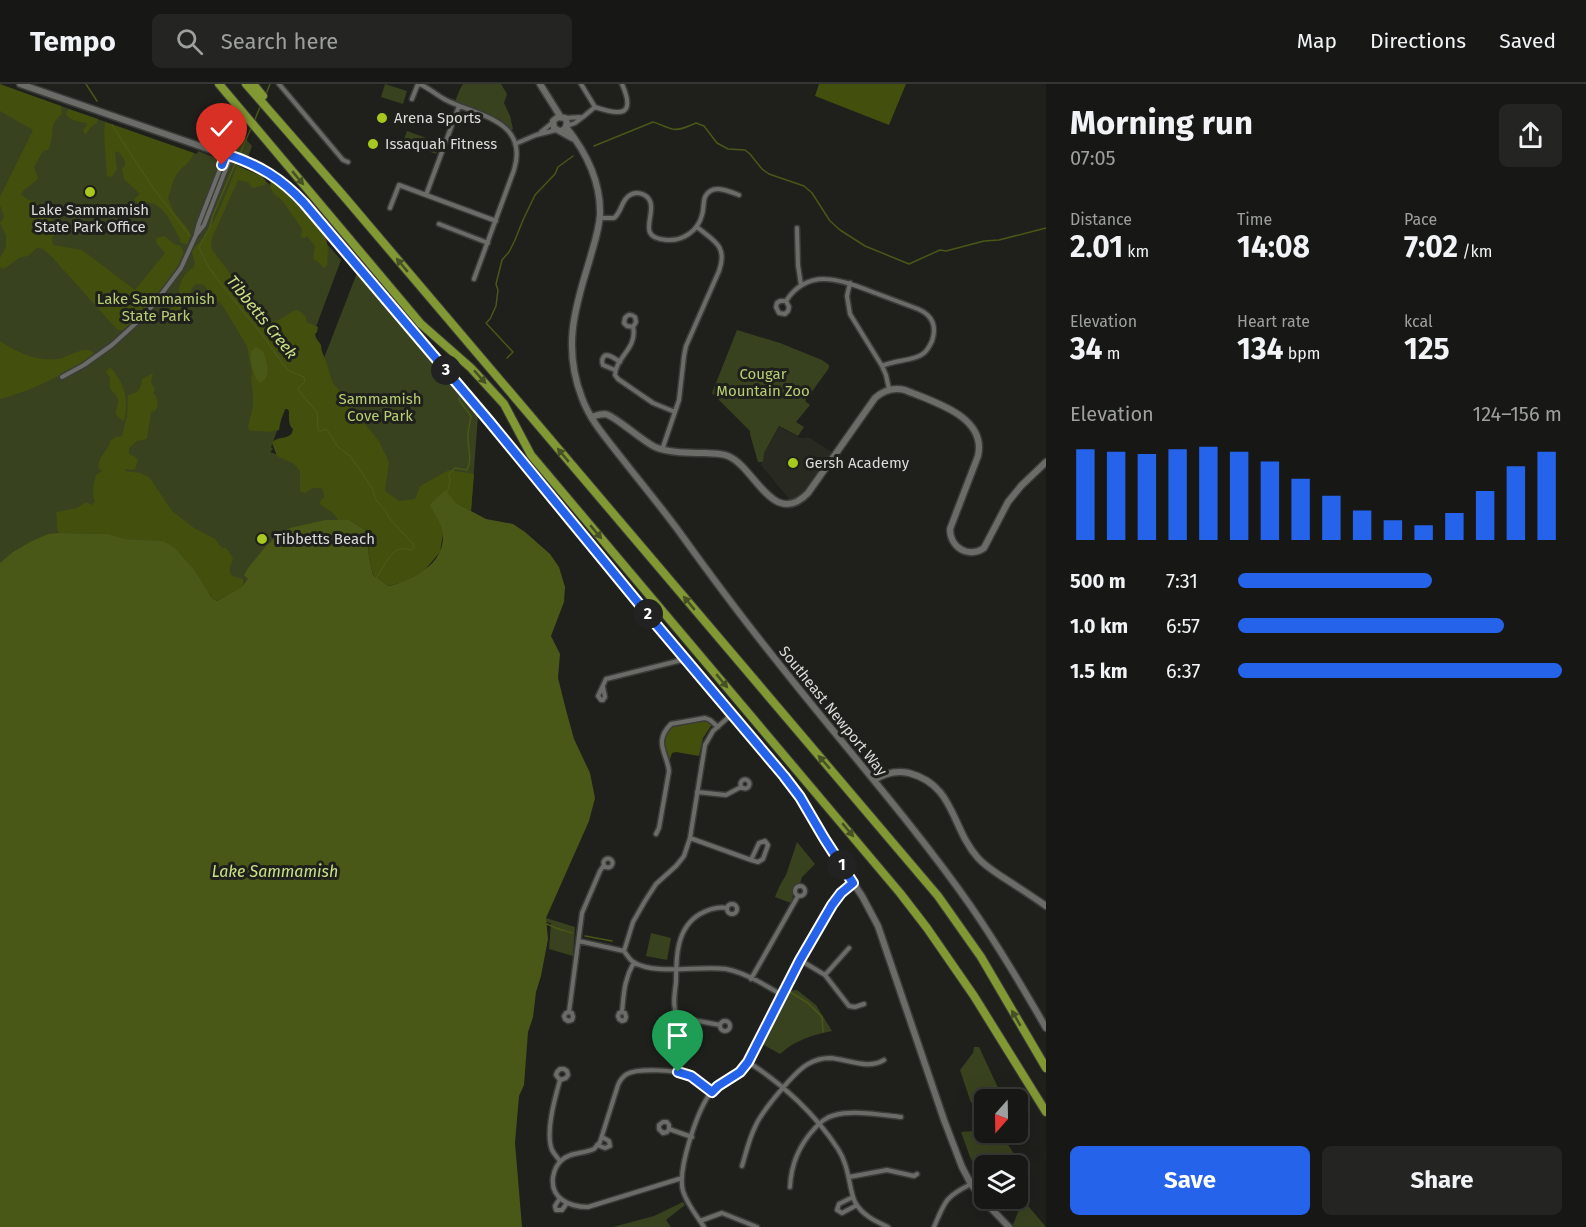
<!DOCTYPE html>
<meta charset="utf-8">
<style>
:root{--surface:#171815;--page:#242522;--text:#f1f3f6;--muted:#9ea0a0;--line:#363734;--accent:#2563eb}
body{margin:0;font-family:"Fira Sans",sans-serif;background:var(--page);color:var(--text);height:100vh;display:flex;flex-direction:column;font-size:22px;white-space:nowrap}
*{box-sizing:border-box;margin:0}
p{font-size:20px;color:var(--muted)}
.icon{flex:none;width:33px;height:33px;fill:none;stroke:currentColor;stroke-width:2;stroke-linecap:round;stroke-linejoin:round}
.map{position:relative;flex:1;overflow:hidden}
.side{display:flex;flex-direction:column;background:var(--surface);width:540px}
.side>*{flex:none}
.needle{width:39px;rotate:200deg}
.tools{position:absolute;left:974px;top:1005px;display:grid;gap:12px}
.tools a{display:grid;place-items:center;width:54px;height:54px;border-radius:9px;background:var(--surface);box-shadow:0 6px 24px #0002,0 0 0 2px var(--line);font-size:30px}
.pin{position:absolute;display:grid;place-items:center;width:51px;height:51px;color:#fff;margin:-62px -26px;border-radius:50% 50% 50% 0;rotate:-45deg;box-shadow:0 0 6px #0007}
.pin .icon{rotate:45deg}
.km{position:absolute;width:30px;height:30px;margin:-15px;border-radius:50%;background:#222;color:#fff;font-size:16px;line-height:30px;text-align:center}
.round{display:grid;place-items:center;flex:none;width:63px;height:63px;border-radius:9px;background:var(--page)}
.headline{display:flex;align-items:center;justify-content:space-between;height:102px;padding:0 24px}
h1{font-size:33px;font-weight:700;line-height:45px}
.stats{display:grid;grid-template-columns:repeat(3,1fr);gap:9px;height:102px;padding:6px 24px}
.stats div{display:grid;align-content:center}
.stats b{font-size:30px;font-weight:700}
.stats small{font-size:16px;font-weight:400}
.stats p{font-size:16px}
.chart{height:168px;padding:12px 24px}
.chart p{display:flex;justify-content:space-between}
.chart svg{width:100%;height:108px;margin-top:6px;stroke:var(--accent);stroke-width:6}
.button{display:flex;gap:12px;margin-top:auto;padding:12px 24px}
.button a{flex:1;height:69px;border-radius:9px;background:var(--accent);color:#fff;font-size:24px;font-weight:700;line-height:69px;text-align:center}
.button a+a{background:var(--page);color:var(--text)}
ul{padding:0 24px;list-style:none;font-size:20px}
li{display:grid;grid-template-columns:96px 72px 1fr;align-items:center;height:45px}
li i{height:15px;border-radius:8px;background:var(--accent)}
header{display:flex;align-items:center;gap:36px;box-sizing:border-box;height:84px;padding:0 30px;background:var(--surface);border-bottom:2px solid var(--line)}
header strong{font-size:28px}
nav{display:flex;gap:33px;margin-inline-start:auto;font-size:21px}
.search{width:420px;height:54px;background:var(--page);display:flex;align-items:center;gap:15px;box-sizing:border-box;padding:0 21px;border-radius:9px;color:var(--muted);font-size:22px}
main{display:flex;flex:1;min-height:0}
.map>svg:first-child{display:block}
.built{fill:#282a21}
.green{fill:#39421f}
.forest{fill:#424f0d}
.water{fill:#495717}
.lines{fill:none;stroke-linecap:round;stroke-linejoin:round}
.stream{stroke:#495717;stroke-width:1.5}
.street-casing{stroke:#3b3c39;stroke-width:7}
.secondary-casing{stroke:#3b3c39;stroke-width:9}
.highway-casing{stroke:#3b3c39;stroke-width:10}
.street{stroke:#6b6c67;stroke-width:4}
.secondary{stroke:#6b6c67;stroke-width:6}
.highway{stroke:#819833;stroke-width:8}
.oneway{fill:#465025}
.route-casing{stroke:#fff;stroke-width:12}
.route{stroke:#2563eb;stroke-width:8}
.poi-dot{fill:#a7c81e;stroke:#1f201c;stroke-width:2}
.labels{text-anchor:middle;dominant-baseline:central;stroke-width:6;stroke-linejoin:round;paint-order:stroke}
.poi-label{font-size:15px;fill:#dbdcd9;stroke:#1f201c;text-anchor:start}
.park-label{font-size:15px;fill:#b7ce74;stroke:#1f201c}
.street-label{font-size:15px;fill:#dbdcd9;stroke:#1f201c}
.water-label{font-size:16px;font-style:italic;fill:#cae287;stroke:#1f201c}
</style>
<header>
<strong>Tempo</strong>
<div class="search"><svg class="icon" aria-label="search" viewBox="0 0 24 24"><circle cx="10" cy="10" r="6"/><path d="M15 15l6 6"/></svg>Search here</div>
<nav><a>Map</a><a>Directions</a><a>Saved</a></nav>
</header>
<main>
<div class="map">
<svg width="1046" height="1143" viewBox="0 0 1046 1143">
<rect width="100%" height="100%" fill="#1f201c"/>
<path class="built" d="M 779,343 L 800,354 L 810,354 L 833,369 L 814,393 L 805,408 L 791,417 L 760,380 L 763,378 L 764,369 Z"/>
<path class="green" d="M 385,0 L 407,7 L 403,20 L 381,13 Z
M 463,0 L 501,0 L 507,10 L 504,19 L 510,32 L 513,45 L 508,48 L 502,41 L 454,20 L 460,5 Z
M 0,2 L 61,22 L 193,69 L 197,70 L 198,67 L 222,76 L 224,75 L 244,84 L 243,87 L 267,98 L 294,122 L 341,176 L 271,363 L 273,365 L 270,368 L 375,407 L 270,505 L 0,520 Z
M 215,20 L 252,62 L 248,73 L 202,57 Z
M 407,47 L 440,59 L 436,70 L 403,58 Z
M 357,189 L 478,331 L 471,427 L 456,419 L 430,421 L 443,450 L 367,447 L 288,367 Z
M 737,246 L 780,259 L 822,276 L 829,281 L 829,284 L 805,317 L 810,321 L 796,338 L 804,343 L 798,352 L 779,342 L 764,369 L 763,378 L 758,378 L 750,350 L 750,347 L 712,309 Z
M 797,758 L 815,780 L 802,793 L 800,800 L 797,800 C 790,806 795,812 791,819 L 775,813 L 780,801 L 786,791 Z
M 546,834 L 575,843 L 573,872 L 549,865 L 551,839 L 546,838 Z
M 651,849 L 671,854 L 667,876 L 646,872 Z
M 797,906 L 816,921 L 832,947 C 813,951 795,956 780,970 L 762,960 L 787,907 Z
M 974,963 L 979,963 L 1001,1010 L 971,1019 L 960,986 L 973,969 Z
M 984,1046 L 984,1048 L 1001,1049 L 1014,1070 L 1018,1072 L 1013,1081 L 984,1082 L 983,1099 L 970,1073 L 961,1048 Z
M 1023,1116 L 1046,1143 L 1012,1143 Z
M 683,1118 L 685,1121 L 666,1136 L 671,1143 L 613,1143 L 654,1132 Z"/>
<path class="forest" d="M 0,0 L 61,22 L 62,30 C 46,43 57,49 48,66 L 43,67 L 34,83 L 38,94 C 33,101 23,105 21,110 L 27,115 L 38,119 L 43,128 L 61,144 L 59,149 L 52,153 L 53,161 L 82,166 L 135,206 L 165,169 L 157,160 L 156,154 L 165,152 L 174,160 L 181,162 L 184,170 C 171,199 146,225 123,246 L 118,246 L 112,240 L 52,173 L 43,165 L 37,164 L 28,172 L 19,174 L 7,183 L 2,185 L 0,183 L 0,174 L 6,163 L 6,152 L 0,139 L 4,133 L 0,121 L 0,113 L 33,46 L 0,27 Z
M 819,0 L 906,0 L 889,41 L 815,12 Z
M 68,25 L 98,35 L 97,39 L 91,43 L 86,50 L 84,49 L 83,46 L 86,43 L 87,39 C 80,38 70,37 66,30 Z
M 105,38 L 194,69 C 190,80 182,82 176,91 C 172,98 171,107 168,114 C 171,121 173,128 178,133 C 185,143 195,147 187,160 L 184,160 L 180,158 L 180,155 C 170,137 162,113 137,119 L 134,115 L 140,110 L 124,95 L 122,85 L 125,82 L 125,77 L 118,67 L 115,69 L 117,85 L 112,93 L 107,92 L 104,50 Z
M 237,82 L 262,92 L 266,97 L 265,101 L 252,104 L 248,98 L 238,96 L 212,154 L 211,162 L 213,167 L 261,230 L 262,233 L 261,235 L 263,240 C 270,238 278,237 284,233 C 289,230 291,227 298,226 L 306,233 L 306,238 L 318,243 L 317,248 L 315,250 L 316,254 L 321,261 C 321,267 323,269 325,275 C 333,295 328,302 351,313 L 353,334 L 365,340 L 379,357 L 389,378 L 385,407 L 399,417 L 415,415 L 420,402 L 449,386 L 474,390 L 471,427 L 456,419 L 443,450 L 440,468 L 424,487 L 406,497 L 389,502 L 373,491 L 369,473 L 367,447 L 350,436 L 338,436 L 333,429 L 320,420 L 320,417 L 324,413 L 323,405 C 316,403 311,403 306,409 L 300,407 L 300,387 L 294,380 L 277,372 L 272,359 C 276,352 287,356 292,349 L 293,345 C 288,341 289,333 289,327 L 287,325 L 285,325 L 281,335 L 279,346 L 268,348 L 260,347 L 252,347 L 249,346 L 248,342 L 253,323 L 253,310 L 251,294 L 252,289 L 247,262 L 222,221 L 210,210 L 204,201 L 196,200 L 192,204 L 187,218 L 173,233 L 169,234 L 167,231 C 169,225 176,220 178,214 C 181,208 178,210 179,204 C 181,195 187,187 194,183 L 195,178 L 191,166 C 214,150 226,107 237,82 Z
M 271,95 L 280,99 L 326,153 L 328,165 L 327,181 L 324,184 L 317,177 L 313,175 L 315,162 L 307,152 L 305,154 L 301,153 L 302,145 L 281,115 L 274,110 L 270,103 Z
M 0,257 C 19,269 34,277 58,275 C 70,273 87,258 96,272 C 66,289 34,306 0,315 Z
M 110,283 C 125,300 129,315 124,337 C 122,336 117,333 116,330 C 115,326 119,321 118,316 C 115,305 108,311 110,294 L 106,288 Z
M 153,289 L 151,298 L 155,306 L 153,309 L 156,312 L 158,322 L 155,327 L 151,328 L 147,355 L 137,357 L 129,364 L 129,370 L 134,372 L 138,376 L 135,385 L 132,386 L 126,385 L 125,387 L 140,389 L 149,393 L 172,427 L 194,444 L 215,455 L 222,464 L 226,464 L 233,474 C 232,480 227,485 232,492 L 243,495 L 243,503 L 217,517 L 212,514 L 196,488 L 163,457 L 125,455 L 108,450 L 59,449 C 55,441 58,436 56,428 L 77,424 L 86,418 L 92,421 L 95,417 C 91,409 94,399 96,391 L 102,387 L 98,383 L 100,375 L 110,360 L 110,357 L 116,353 L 122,352 L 127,332 L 128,311 C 138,309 141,306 142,295 Z
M 705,634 L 713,639 L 703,654 L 699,672 L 676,668 L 672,669 L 668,681 C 662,665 660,657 669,642 Z"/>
<path class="water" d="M 256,263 L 263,267 C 267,279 272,291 261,299 L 256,295 C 253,285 245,269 256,263 Z
M 445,406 L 456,419 L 486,435 L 513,440 L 525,448 L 550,470 L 559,483 L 565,503 L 564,518 L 551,552 L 560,570 L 558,594 L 566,626 L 574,655 L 590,689 L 595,714 L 589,737 L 546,834 L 548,855 L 541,892 L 536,908 L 533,933 L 528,948 L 524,1001 L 519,1012 L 515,1059 L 522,1143 L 0,1143 L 0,479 L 13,468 L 30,458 L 48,450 L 59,449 L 108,450 L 125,455 L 163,457 L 175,464 L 196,488 L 212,514 L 217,517 L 242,503 L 248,495 L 244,491 L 248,484 L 266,462 L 278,451 L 290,444 L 325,436 L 350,436 L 367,447 L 369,473 L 373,491 L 389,502 C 413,495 444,481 443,451 C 443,442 434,429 430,421 Z"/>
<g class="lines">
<path class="stream" d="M 86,0 L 97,17
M 266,10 L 270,0
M 254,38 L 260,23
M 112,41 L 151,101 L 190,152
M 594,62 L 653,38 C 660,40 665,43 672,45 C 680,47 688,42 696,39 L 704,42 L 717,59 L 728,65 L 745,66 L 750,70 L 762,85 L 769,90 L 804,102 L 812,109 L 830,137 L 840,146 L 865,162 L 909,180 L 940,166 L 946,167 L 984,157 L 999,156 L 1046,144
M 238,74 L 252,42
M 236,78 L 213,131 L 210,143 L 199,163 L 208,182 L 221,200 L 263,252 L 283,280 L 289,287 L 304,293 L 305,298 L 300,302 L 298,306 L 317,328 L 318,346 L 322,347 L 325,345 L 328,347 L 338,363 L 349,371 L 361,387 L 372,404 L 376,416 L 386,427 L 389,434 L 413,460 L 414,464 L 411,466 C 391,459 387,480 376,494
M 507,274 L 513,268 L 486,239 L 490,235 L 496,222 L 498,206 L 496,200 L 502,176 L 509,168 L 515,156 L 523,136 L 535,111 L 555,90 L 558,83 L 573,72
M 447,408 L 450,399 L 449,390 L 455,384 L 467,386 C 472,375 469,368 468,357 C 467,349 470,340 471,332 L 459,316 L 459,314
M 545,840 C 550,840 552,843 556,844 C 561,846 567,847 572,849
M 585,852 L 612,857
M 790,908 L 808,919 L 822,933 L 823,948"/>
<g class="street-casing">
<path id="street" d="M 279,0 L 343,76 L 348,78
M 419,0 C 430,4 437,12 448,17 C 479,32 529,37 514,86 L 474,195
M 581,0 L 595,23 L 583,33
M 412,15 L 418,0
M 595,23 C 621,32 636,32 622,0
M 565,34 L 583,33 L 575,39 L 567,42
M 541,48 L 552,39
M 515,60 L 536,51 L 556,46
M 426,111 L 459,22
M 390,124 L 399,101 L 496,137
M 600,134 L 614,134 C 622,128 621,116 630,111 C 638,106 650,111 651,121 C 653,136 638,154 667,156 C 683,157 698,147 702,131 C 704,125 703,118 705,113 C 712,99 729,107 739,111
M 439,140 L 488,159
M 797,144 L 798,181 L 801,201
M 196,150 L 199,139 L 226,70
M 850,199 L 847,212 L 850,230 L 882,282 L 886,291 L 889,305
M 786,217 L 780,217 L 777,219 L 776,223 L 779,229 L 785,230 L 788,227 L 789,223 L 786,217 C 808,184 839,195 870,207 C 886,213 902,219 918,225 C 932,231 937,242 932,257 C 930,261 928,266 924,269 C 915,277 894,276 882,282
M 633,243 L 627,242 L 624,239 L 625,234 C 628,230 631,230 635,233 L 636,238 L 633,243 C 638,264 615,274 615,291 L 618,295 L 653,319 L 675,328
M 615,286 L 603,281 C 601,276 603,269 610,272 C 613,273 617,276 620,278
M 62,293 L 84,281 L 112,261 L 145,231 L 160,212 L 181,184 L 196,151 L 204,141 L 231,72
M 662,366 L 679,316 L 684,272 L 686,262 L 719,187 C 728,162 714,157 697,143
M 603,603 L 605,613 L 603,616 L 601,616 L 598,612 L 606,595 L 686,575
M740.5 700a4.5 4.5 0 1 1 9 0a4.5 4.5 0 1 1-9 0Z
M 697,708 L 726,711 L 741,703
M 656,750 L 659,744 L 669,687 C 667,669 653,658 671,640 L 705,634 L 710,636 L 718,643
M 690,754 L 751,776 L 758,778 L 763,775 L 768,761 L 765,757 L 759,759 L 751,776
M603.5 779a4.5 4.5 0 1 1 9 0a4.5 4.5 0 1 1-9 0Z
M795 807a5 5 0 1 1 10 0a5 5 0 1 1-10 0Z
M727 825a5 5 0 1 1 10 0a5 5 0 1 1-10 0Z
M 579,857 L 624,867 C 627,871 629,875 633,878 C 656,892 700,881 726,885 C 746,889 765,901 782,911
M 624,867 L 633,838 L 645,817 L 656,800 L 676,782 L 684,772 L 690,754 L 705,661 L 713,647 L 732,630
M 800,876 L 825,891 L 849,922 L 855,923 L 864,920
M 825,891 L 849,864
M 751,895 L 798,812
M 569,928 L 566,929 L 564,932 L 565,935 L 568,937 L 572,936 L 573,933 L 572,929 L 569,928 L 582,829 L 600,787 L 604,781
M 622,928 L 619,929 L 618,932 L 619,935 L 622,937 L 625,936 L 626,933 L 625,929 L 622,928 C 624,908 624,896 634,878
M720 942a5 5 0 1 1 10 0a5 5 0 1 1-10 0Z
M 720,941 L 682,934 L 677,931 C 672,922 675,908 676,898 C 676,874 676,844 700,830 C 709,825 717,822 727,824
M 748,978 C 783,1000 816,1031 838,1065 C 846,1077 848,1091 851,1105 C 852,1109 853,1114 855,1118 C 862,1131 875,1137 888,1143
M 560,996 L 556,991 L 557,988 L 560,985 L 564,985 L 567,987 L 568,991 L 566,994 L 560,996 C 555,1014 545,1048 552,1066 C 554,1070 557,1073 560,1077
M 669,1045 L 667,1048 L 663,1049 L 659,1045 L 659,1041 L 663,1038 L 667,1038 L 669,1041 L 669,1045 L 692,1053
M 597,1061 L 605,1064 L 610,1062 L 609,1057 L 602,1053
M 742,1082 C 746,1069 749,1055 755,1043 C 761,1028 795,987 808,980 C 815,976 822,974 830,974 C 847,975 868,986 884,976
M 849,1093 L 887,1086 L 914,1092 L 917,1090
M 682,1094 L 588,1123 C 570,1123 550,1115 553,1093 C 554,1087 557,1080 562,1076 C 570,1068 584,1070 594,1065 C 595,1064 599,1059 600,1058 L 618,1001 C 620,996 622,993 627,990 C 638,984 677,986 688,991 C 697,995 704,1002 712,1008
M 790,1103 C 791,1080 799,1061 815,1044 C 821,1038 826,1033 835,1031 C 854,1026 881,1031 901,1033
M 853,1113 L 839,1120 L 837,1126 L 842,1129 L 857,1121
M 560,1114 L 555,1122 L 556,1126 L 562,1126 L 567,1119
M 700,1137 L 722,1129 L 757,1143
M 704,1143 C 697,1132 687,1120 683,1107 C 677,1085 698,1024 712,1007 C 723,995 737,992 748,978 L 800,876 L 832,821 L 841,809 L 853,799
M 934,1143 C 945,1117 945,1113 971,1100"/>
</g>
<g class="secondary-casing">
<path id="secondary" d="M 20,0 L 252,80 C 273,89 289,102 305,119 L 489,337 L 646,527 L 771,675 L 800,713 L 823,754 L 862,812 L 878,842 L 944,1036 L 962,1083 L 971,1100 L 982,1115 L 1009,1143
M 540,0 L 560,32
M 566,43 C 586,68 601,99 600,131 C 599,147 593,163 589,178 C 574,226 563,265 582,314 C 590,336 606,354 620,372 C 641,399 663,425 683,453 C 714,496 746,539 780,581 C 843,661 911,737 970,821 C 997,860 1022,902 1046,944
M 561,47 L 565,45 L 567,39 L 565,34 L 558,33 L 553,37 L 554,44 L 572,54
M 591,333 C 595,332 600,330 605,330 C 614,331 642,357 655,363 C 670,369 689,369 705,369 C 713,370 721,369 728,372 C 755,383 773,445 808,409 L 875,314 C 884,306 893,303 905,306 C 933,318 987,332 978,372 L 950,445 C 950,463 968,475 984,464 L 1008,418 L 1021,402 L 1046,378
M 874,696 C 885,689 896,686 909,689 C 955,701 951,744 978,774 C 985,782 995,788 1004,794 C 1018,803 1032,812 1046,822"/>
</g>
<g class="highway-casing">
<path id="highway" d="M 219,0 L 421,240 L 471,284 L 504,320 L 531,371 L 900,809 L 927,844 L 974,912 L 1046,1028
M 246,0 L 342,110 L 938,812 L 981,873 L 1046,984
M 253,0 L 263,12"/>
</g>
<use href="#street" class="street"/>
<use href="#secondary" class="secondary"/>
<use href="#highway" class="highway"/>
</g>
<defs><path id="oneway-solid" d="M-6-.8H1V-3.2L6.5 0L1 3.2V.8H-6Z" transform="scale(1.5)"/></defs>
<g class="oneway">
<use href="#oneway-solid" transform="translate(298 94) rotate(50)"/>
<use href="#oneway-solid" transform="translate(402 181) rotate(-130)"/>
<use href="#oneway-solid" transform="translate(480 293) rotate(48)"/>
<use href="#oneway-solid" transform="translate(563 371) rotate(-130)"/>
<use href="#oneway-solid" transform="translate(596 448) rotate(50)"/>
<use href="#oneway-solid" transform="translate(689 519) rotate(-130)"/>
<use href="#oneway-solid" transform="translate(722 597) rotate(50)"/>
<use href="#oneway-solid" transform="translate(824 678) rotate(-131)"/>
<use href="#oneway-solid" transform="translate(848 746) rotate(50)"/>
<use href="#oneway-solid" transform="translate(1016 934) rotate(-120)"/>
</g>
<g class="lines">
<g class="route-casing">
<path id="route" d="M 222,81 L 226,70 C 259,81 281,94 304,119 L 489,337 L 654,538 L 784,692 L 800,713 L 824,754 L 853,799 L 841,809 L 832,821 L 800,876 L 748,978 L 740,988 L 718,1002 L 712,1008 L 691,992 L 678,988"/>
</g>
<use href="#route" class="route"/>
</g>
<g class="poi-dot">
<circle cx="382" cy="34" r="6"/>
<circle cx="373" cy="60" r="6"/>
<circle cx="90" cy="108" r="6"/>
<circle cx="793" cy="379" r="6"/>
<circle cx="262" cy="455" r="6"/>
</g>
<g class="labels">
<g class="poi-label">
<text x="394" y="34">Arena Sports</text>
<text x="385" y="60">Issaquah Fitness</text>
<text x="90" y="126" text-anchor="middle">Lake Sammamish<tspan x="90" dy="17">State Park Office</tspan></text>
<text x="805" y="379">Gersh Academy</text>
<text x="274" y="455">Tibbetts Beach</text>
</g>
<g class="park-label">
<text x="156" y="215">Lake Sammamish<tspan x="156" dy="17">State Park</tspan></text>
<text x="763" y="290">Cougar<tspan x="763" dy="17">Mountain Zoo</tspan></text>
<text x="380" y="315">Sammamish<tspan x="380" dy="17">Cove Park</tspan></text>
</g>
<g class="street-label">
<text transform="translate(833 627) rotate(51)">Southeast Newport Way</text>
</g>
<g class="water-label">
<text transform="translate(262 233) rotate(51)">Tibbetts Creek</text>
<text x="275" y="787">Lake Sammamish</text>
</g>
</g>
</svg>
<div class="tools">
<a><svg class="needle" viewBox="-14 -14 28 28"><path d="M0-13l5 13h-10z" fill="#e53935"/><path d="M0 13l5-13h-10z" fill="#9ea0a0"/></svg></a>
<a><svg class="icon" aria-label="layers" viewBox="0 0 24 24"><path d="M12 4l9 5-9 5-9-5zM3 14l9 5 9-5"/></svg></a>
</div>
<div class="pin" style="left:678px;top:988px;background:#1e9e55"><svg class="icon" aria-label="arrive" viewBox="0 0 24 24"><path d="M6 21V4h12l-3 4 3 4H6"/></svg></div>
<div class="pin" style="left:222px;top:81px;background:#d93025"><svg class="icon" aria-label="check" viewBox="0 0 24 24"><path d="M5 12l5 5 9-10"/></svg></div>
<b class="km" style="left:842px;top:781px">1</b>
<b class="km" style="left:648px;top:530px">2</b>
<b class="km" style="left:446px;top:286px">3</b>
</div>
<section class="side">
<div class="headline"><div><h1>Morning run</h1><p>07:05</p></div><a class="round"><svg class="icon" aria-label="share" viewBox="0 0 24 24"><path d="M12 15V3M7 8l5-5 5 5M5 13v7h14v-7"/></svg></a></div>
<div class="stats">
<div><p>Distance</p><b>2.01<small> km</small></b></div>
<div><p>Time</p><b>14:08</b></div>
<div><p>Pace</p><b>7:02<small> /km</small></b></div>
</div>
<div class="stats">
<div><p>Elevation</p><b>34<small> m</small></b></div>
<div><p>Heart rate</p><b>134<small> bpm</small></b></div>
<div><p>kcal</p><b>125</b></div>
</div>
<div class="chart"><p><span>Elevation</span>124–156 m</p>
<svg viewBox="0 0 160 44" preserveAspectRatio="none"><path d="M5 44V7M15 44V8M25 44V9M35 44V7M45 44V6M55 44V8M65 44V12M75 44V19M85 44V26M95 44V32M105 44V36M115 44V38M125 44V33M135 44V24M145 44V14M155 44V8"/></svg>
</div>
<ul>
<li><b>500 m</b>7:31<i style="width:60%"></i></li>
<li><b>1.0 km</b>6:57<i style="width:82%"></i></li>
<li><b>1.5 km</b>6:37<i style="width:100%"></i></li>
</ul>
<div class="button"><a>Save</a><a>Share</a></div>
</section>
</main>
